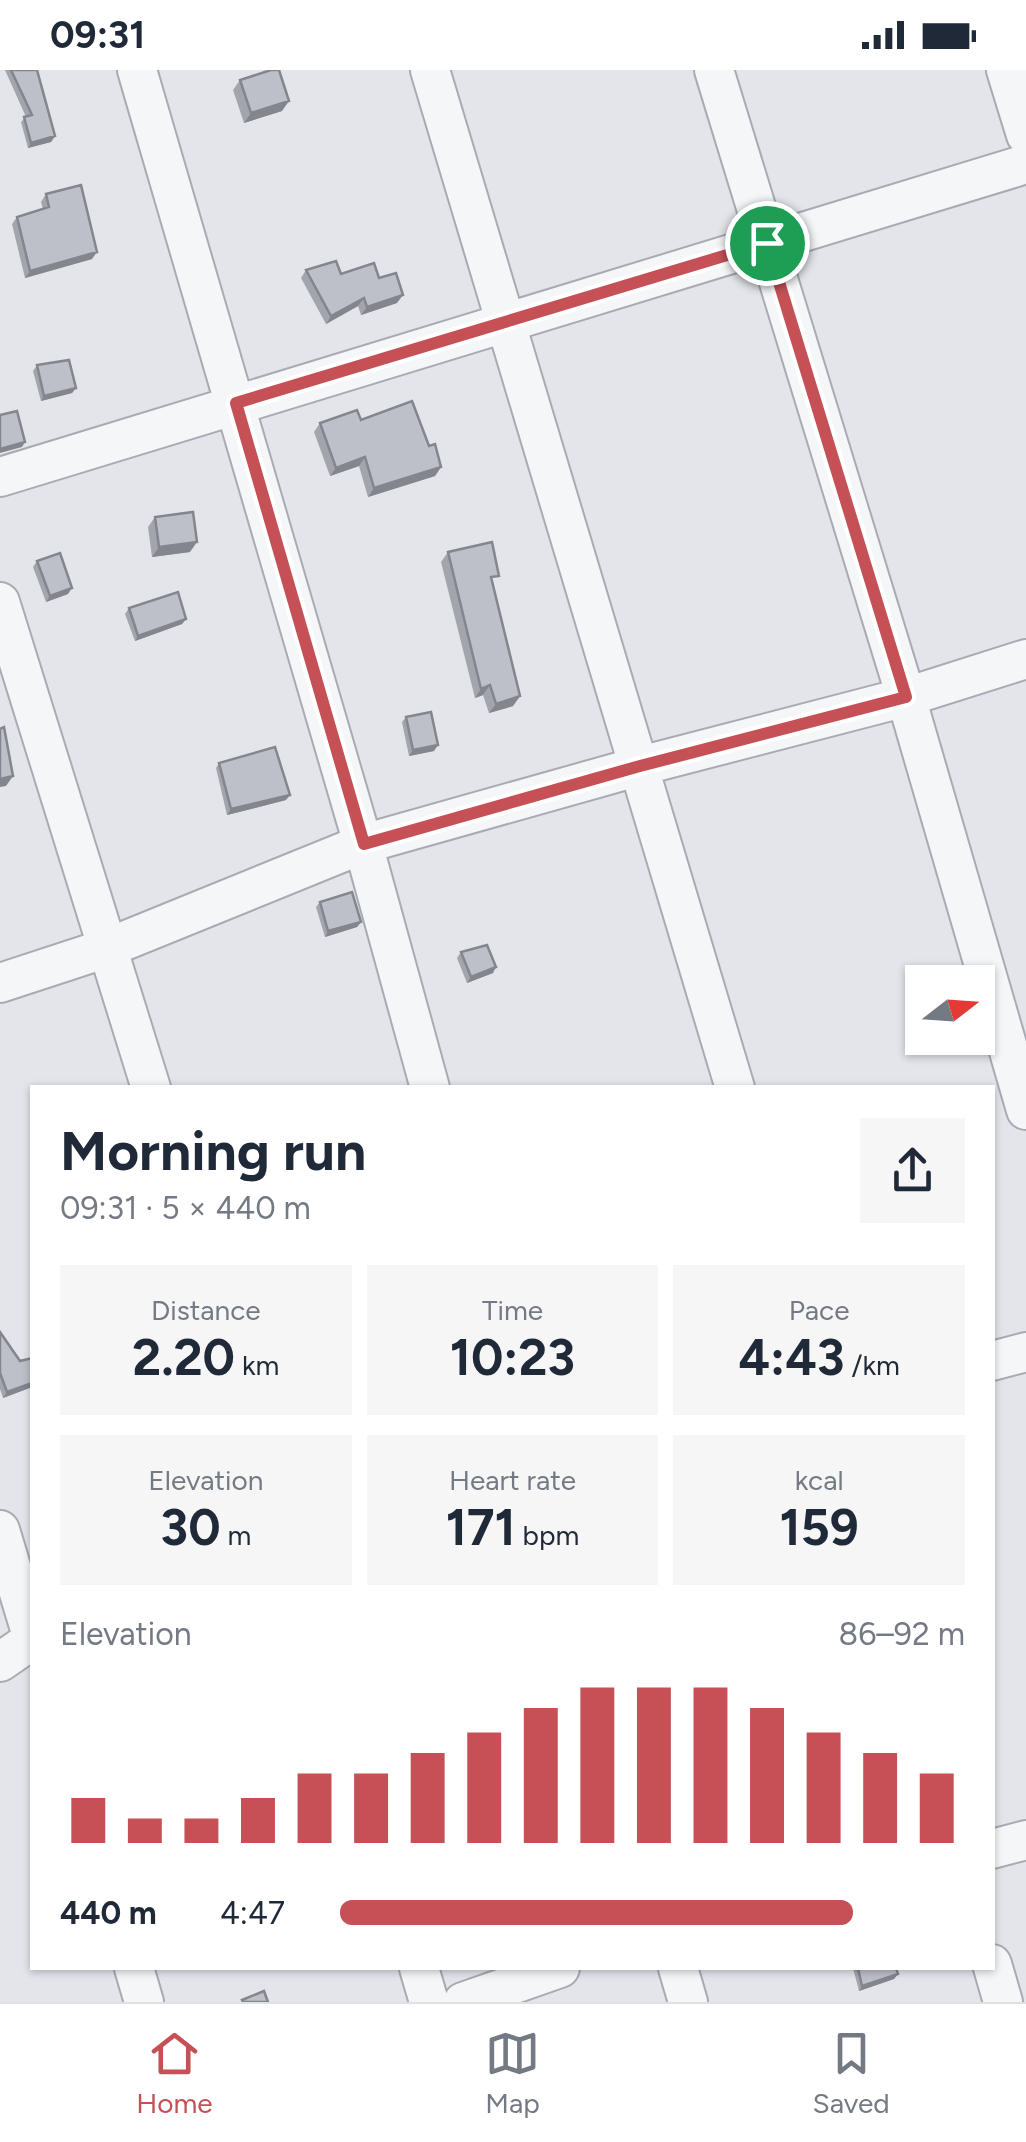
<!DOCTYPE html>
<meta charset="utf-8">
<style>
:root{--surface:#fff;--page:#f6f6f7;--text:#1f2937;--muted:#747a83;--line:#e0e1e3;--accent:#c55156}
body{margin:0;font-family:Figtree,sans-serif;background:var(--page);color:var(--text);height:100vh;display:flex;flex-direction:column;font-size:38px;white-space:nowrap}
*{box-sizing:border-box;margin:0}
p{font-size:32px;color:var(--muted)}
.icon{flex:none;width:55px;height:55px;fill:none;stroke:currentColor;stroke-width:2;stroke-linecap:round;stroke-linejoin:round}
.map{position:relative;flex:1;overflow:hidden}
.panel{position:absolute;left:30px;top:1015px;width:965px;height:885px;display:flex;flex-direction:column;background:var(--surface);border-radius:0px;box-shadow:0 2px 8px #0004}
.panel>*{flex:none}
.needle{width:65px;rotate:73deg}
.tools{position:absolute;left:905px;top:895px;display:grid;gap:20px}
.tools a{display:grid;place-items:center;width:90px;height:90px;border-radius:0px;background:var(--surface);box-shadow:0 2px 8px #0004;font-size:50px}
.pin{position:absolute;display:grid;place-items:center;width:85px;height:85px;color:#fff;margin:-42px;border:5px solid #fff;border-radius:50%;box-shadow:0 2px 10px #0007}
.round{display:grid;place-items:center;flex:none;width:105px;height:105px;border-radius:0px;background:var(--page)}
.summary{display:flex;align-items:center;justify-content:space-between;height:170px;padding:0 30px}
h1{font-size:55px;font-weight:700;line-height:75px}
.figures{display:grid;grid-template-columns:repeat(3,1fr);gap:15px;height:170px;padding:10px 30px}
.figures div{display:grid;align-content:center;border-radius:0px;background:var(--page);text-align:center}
.figures b{font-size:50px;font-weight:700}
.figures small{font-size:28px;font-weight:400}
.figures p{font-size:28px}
.chart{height:280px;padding:20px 30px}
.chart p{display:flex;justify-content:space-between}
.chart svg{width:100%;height:180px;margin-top:10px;stroke:var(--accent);stroke-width:6}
ul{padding:0 30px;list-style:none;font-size:32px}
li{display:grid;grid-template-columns:160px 120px 1fr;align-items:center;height:75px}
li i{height:25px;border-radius:12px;background:var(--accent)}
.status{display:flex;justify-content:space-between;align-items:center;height:70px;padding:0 50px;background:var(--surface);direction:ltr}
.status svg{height:28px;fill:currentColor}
.tab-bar{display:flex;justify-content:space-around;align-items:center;height:140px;border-top:2px solid var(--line);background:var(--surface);font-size:28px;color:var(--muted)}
.tab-bar a{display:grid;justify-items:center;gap:5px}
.tab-bar .on{color:var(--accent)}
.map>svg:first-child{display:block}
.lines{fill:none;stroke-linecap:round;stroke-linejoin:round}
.minor-casing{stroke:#a8abb4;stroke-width:42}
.minor{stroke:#f5f6f8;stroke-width:38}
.wall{fill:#a3a5ad}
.shaded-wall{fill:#84868d}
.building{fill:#bdc0c9;stroke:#84868d;stroke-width:2.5}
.route-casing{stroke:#fff;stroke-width:20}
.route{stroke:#c55156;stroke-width:12}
</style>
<div class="status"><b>09:31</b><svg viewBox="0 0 49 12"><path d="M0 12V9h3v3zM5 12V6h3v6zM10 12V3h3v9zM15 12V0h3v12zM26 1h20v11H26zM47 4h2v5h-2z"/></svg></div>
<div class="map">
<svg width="1026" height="1932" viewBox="0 0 1026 1932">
<rect width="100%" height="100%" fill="#e3e5ea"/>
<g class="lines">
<g class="minor-casing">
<path id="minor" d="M 137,0 L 363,774 L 430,1018
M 430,0 L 735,1018
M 714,0 L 906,627 L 1026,1040
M 1006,0 L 1026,65
M 0,407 L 1026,94
M 0,532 L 151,1018
M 0,913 L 107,878 L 363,774 L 640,696 L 906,627 L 1026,589
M 992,1291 L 1026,1282
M 0,1460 L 32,1566
M 0,1592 L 32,1570
M 992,1779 L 1026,1770
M 992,1894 L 1003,1932
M 134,1898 L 144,1932
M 419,1898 L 429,1932
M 678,1898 L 688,1932
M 463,1932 L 560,1898"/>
</g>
<use href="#minor" class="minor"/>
</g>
<path class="wall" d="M 5,0 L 37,0 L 55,66 L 51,72 L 28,78 L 21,52 L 26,47 Z
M 240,10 L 282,41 L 244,53 L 233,20 Z
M 46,124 L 92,189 L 25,208 L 12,154 L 17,147 L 43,139 L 41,132 Z
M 306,200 L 379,208 L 397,233 L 361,245 L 358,236 L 326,254 L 301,208 Z
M 37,295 L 76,318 L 72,323 L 41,331 L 33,301 Z
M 361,350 L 429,376 L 441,397 L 435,406 L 368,427 L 359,396 L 330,406 L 314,362 L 320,353 Z
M 155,447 L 190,482 L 152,487 L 148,457 Z
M 448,482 L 493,515 L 520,626 L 513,636 L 489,643 L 483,625 L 475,628 L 441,492 Z
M 37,491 L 68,524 L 46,532 L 33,497 Z
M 129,538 L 186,549 L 182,554 L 135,571 L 125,544 Z
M 406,647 L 434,681 L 409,686 L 402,652 Z
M 219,693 L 286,730 L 227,745 L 216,698 Z
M 320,832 L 361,852 L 357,857 L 325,867 L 316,837 Z
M 461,882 L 493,903 L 467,913 L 457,888 Z
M 0,1262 L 20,1291 L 32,1288 L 32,1317 L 3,1328 L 0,1319 Z
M 853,1898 L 896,1898 L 898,1904 L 894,1909 L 859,1921 Z"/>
<path class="shaded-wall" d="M 289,31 L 282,41 L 244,53 L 251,43 Z
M 55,66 L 51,72 L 28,78 L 31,73 Z
M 97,182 L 92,189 L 25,208 L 30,201 Z
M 403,225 L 397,233 L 361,245 L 367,237 Z
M 364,228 L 358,236 L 326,254 L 331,246 Z
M 76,318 L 72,323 L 41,331 L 44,326 Z
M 25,372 L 22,377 L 0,383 L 0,379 Z
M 365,387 L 359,396 L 330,406 L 336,398 Z
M 441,397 L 435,406 L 368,427 L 374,418 Z
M 197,472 L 190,482 L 152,487 L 159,477 Z
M 72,518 L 68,524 L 46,532 L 50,526 Z
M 186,549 L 182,554 L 135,571 L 138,566 Z
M 490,615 L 483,625 L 475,628 L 481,619 Z
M 520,626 L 513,636 L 489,643 L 496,634 Z
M 438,675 L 434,681 L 409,686 L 413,680 Z
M 13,706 L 6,716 L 0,717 L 0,709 Z
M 290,725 L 286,730 L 227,745 L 231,739 Z
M 361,852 L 357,857 L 325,867 L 328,861 Z
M 496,897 L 493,903 L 467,913 L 471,907 Z
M 32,1313 L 32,1317 L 3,1328 L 7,1322 Z
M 898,1904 L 894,1909 L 859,1921 L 862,1916 Z"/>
<path class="building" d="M 11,0 L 37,0 L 55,66 L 31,73 L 24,47 L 32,45 Z
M 271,0 L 279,0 L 289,31 L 251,43 L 240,10 Z
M 81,115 L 97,182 L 30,201 L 17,147 L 49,137 L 46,124 Z
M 336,191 L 341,204 L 374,193 L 379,208 L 396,203 L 403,225 L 367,237 L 364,228 L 331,246 L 306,200 Z
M 69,290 L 76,318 L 44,326 L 37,295 Z
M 412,331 L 429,376 L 435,374 L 441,397 L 374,418 L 365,387 L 336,398 L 320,353 L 357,340 L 361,350 Z
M 17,341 L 25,372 L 0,379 L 0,345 Z
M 193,442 L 197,472 L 159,477 L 155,447 Z
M 492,472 L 499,506 L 491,507 L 520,626 L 496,634 L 490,615 L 481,619 L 448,482 Z
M 60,483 L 72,518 L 50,526 L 37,491 Z
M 178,522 L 186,549 L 138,566 L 129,538 Z
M 431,642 L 438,675 L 413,680 L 406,647 Z
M 4,657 L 13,706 L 0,709 L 0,659 Z
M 275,677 L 290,725 L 231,739 L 219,693 Z
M 352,822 L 361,852 L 328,861 L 320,832 Z
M 487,875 L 496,897 L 471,907 L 461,882 Z
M 0,1262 L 20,1291 L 32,1288 L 32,1313 L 7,1322 L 0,1303 Z
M 858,1898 L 896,1898 L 898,1904 L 862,1916 Z
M 264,1921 L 268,1932 L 243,1932 L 242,1930 Z"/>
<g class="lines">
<g class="route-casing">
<path id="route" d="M 767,173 L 906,627 L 640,696 L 364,774 L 236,333 Z"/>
</g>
<use href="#route" class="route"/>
</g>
</svg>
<div class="tools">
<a><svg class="needle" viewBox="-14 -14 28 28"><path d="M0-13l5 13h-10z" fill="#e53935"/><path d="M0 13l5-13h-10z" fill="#747a83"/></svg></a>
</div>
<div class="pin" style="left:767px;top:173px;background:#1e9e55"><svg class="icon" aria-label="arrive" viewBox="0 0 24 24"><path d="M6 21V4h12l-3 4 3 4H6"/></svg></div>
<section class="panel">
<div class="summary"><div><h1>Morning run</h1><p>09:31 · 5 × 440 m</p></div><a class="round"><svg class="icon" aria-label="share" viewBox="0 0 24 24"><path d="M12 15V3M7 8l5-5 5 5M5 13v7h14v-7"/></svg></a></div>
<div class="figures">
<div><p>Distance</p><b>2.20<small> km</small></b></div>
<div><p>Time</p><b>10:23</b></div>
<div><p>Pace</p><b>4:43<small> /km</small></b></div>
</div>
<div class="figures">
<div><p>Elevation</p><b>30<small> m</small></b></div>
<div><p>Heart rate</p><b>171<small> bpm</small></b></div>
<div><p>kcal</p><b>159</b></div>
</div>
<div class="chart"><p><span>Elevation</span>86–92 m</p>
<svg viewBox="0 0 160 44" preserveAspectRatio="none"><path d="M5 44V33M15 44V38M25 44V38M35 44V33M45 44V27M55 44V27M65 44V22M75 44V17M85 44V11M95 44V6M105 44V6M115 44V6M125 44V11M135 44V17M145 44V22M155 44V27"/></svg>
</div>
<ul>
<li><b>440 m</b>4:47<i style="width:82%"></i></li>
</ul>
</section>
</div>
<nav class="tab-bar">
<a class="on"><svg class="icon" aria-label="home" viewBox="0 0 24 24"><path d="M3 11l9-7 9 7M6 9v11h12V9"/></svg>Home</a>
<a><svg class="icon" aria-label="map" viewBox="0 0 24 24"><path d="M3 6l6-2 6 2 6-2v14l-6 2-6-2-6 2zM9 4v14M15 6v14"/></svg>Map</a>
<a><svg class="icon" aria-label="saved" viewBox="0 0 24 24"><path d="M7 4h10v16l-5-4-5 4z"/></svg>Saved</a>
</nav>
